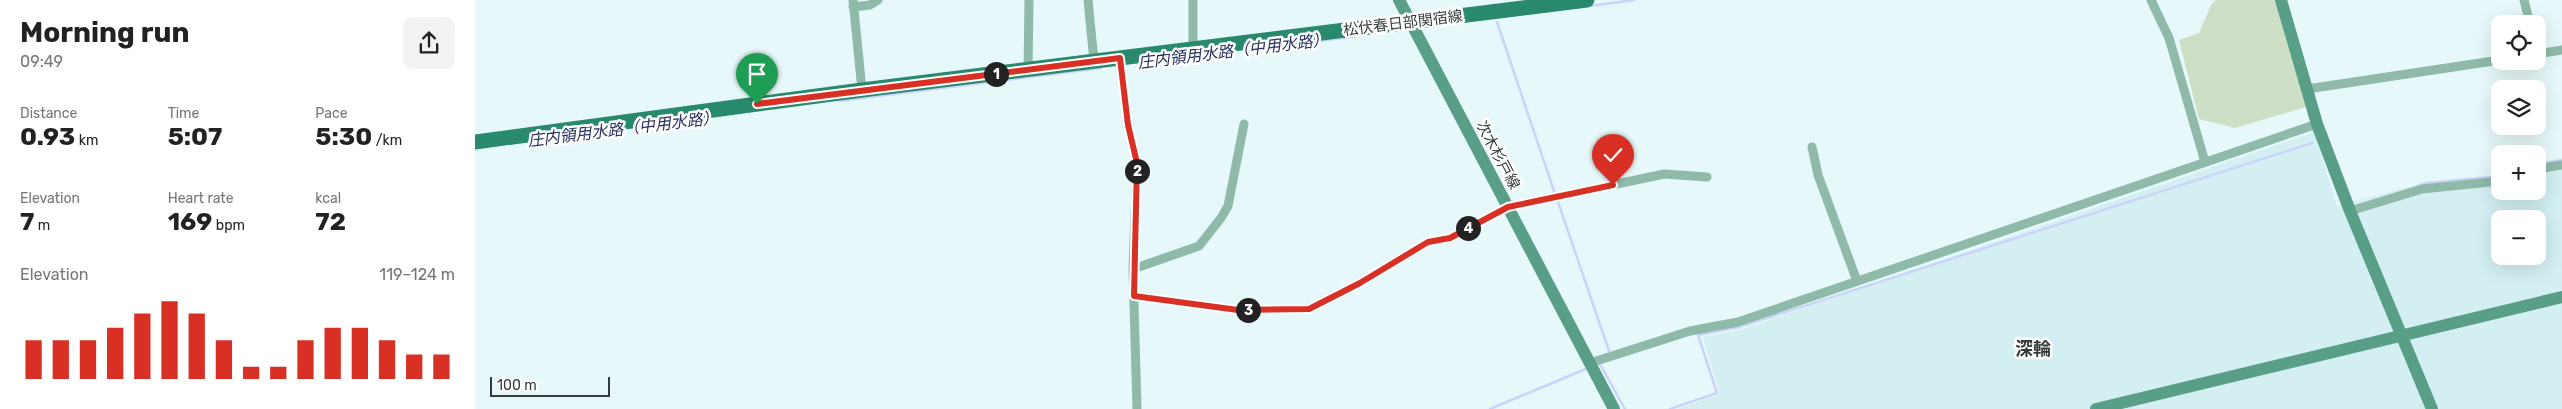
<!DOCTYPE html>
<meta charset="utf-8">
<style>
:root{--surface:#fff;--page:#f2f2f2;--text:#222;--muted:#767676;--accent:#d93025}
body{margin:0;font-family:Rubik,"Noto Sans JP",sans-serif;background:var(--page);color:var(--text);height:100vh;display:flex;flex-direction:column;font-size:19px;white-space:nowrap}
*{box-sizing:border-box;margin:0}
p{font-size:16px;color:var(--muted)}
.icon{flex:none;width:28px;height:28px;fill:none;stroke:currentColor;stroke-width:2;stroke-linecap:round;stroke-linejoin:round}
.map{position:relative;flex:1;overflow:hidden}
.details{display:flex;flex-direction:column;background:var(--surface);width:475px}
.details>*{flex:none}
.tools{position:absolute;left:2016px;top:15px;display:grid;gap:10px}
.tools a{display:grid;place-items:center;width:55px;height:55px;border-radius:10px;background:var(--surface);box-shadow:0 5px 20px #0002;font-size:25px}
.scale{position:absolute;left:15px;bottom:12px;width:120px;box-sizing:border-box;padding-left:5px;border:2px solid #343b3b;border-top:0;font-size:14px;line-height:18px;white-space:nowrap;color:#343b3b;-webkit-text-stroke:4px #fff;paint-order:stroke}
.pin{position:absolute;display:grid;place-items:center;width:42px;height:42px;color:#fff;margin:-51px -21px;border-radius:50% 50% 50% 0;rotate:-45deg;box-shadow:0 0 5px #0007}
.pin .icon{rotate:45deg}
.km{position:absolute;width:25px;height:25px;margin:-12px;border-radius:50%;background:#222;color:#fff;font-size:14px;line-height:25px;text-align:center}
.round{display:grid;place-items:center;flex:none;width:52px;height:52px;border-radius:10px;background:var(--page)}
.headline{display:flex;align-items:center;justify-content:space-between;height:85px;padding:0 20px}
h1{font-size:28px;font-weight:700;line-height:38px}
.figures{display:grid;grid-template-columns:repeat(3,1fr);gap:8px;height:85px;padding:5px 20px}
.figures div{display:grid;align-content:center}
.figures b{font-size:25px;font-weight:700}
.figures small{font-size:14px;font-weight:400}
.figures p{font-size:14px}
.chart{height:140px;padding:10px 20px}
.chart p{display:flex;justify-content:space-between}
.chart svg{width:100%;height:90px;margin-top:5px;stroke:var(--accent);stroke-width:6}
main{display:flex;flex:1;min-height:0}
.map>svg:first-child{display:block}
.built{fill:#d3eff2;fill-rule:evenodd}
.green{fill:#cddfc4}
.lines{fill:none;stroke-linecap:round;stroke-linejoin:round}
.stream{stroke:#cad4fb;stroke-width:2.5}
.street{stroke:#8fbaaa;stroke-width:9}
.secondary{stroke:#599e87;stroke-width:12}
.primary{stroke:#29896d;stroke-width:15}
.route-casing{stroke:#fff;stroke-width:10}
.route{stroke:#d93025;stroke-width:6}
.labels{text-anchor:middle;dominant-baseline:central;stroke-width:5;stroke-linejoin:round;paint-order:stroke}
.street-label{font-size:15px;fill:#343b3b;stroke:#fff}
.water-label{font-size:16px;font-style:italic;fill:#283060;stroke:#fff}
.quarter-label{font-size:18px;font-weight:bold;fill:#343b3b;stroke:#fff}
</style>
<main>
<section class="details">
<div class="headline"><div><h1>Morning run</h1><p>09:49</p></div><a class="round"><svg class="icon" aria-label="share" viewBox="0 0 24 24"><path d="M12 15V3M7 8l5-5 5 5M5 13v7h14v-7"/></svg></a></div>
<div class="figures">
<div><p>Distance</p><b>0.93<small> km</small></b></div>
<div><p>Time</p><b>5:07</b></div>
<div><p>Pace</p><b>5:30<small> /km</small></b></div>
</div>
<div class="figures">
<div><p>Elevation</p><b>7<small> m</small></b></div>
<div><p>Heart rate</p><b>169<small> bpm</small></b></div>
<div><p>kcal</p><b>72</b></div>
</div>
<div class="chart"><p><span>Elevation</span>119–124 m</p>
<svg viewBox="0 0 160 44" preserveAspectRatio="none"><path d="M5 44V25M15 44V25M25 44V25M35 44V19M45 44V12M55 44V6M65 44V12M75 44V25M85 44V38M95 44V38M105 44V25M115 44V19M125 44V19M135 44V25M145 44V32M155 44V32"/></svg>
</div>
</section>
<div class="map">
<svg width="2087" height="409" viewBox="0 0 2087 409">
<rect width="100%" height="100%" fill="#e6f8f9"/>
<path class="built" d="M 1839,132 L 1862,206 L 1945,184 L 2025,177 L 2025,191 L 2062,191 L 2063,164 L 2087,161 L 2087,409 L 1202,409 L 1245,394 L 1228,337 L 1265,330 ZM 2025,219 L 2062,219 L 2062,256 L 2025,256 Z"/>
<path class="green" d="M 1741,0 L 1800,0 L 1831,107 L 1760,128 L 1724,119 L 1704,40 L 1724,33 L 1736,5 Z"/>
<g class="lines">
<path class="stream" d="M 1115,6 L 1159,0
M 1022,22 L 1080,194
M 835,42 L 886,36
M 364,101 L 626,68
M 2062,164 L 2087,160
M 1942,186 L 1952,183 L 2025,176
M 1082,199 L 1134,351
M 1125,364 L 1150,409
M 1015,409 L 1113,368
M 1195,409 L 1242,393 L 1223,335 L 1264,327 L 1837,143"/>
<path class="street" d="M 378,0 L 387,90
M 613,0 L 619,61
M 1676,0 L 1694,38 L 1730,162
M 2049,0 L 2055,24
M 378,7 L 395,5 L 403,0
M 718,49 L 718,0
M 2062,54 L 2087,50
M 645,58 L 653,125 L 662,163 L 658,269 L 662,409
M 553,71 L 554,0
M 1832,89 L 2025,60
M 1337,147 L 1343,175 L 1382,281
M 2062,169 L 2087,165
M 1875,211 L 1947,189 L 2025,181
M 658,269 L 724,246 L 746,218 L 753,206 L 769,124
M 659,296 L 763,310 L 833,309 L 885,283 L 953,242 L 975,238 L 1033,207 L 1189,174 L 1232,177
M 1115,363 L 1215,331 L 1263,322 L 1842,124"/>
<path class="secondary" d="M 924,0 L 1139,409
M 1806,0 L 1842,124 L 1875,211 L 1957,409
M 1621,409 L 2087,297"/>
<path class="primary" d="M 0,142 L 387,90 L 1112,0"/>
</g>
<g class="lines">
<g class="route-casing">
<path id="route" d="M 282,104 L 645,58 L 653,125 L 662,163 L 659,296 L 763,310 L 834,309 L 885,283 L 953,242 L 975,238 L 1033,207 L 1138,185"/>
</g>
<use href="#route" class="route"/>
</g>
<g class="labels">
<g class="street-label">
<text transform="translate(928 23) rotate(-7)">松伏春日部関宿線</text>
<text transform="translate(1023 155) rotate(62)">次木杉戸線</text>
</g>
<g class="water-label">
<text transform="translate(758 51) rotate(-7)">庄内領用水路（中用水路）</text>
<text transform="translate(148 129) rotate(-7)">庄内領用水路（中用水路）</text>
</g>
<g class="quarter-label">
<text x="1558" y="349">深輪</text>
</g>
</g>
</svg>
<div class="tools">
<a><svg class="icon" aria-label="locate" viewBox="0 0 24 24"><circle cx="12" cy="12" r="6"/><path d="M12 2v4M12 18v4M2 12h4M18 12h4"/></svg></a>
<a><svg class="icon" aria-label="layers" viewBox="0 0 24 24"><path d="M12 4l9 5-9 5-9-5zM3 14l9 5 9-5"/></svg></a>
<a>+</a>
<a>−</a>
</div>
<div class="scale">100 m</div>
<div class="pin" style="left:282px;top:104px;background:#1e9e55"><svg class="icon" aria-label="arrive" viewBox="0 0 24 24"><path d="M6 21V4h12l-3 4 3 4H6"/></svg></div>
<div class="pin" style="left:1138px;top:185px;background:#d93025"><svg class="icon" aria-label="check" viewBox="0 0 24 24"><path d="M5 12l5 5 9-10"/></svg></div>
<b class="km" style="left:521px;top:74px">1</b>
<b class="km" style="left:662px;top:171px">2</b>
<b class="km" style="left:773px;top:310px">3</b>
<b class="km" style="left:993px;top:228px">4</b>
</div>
</main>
